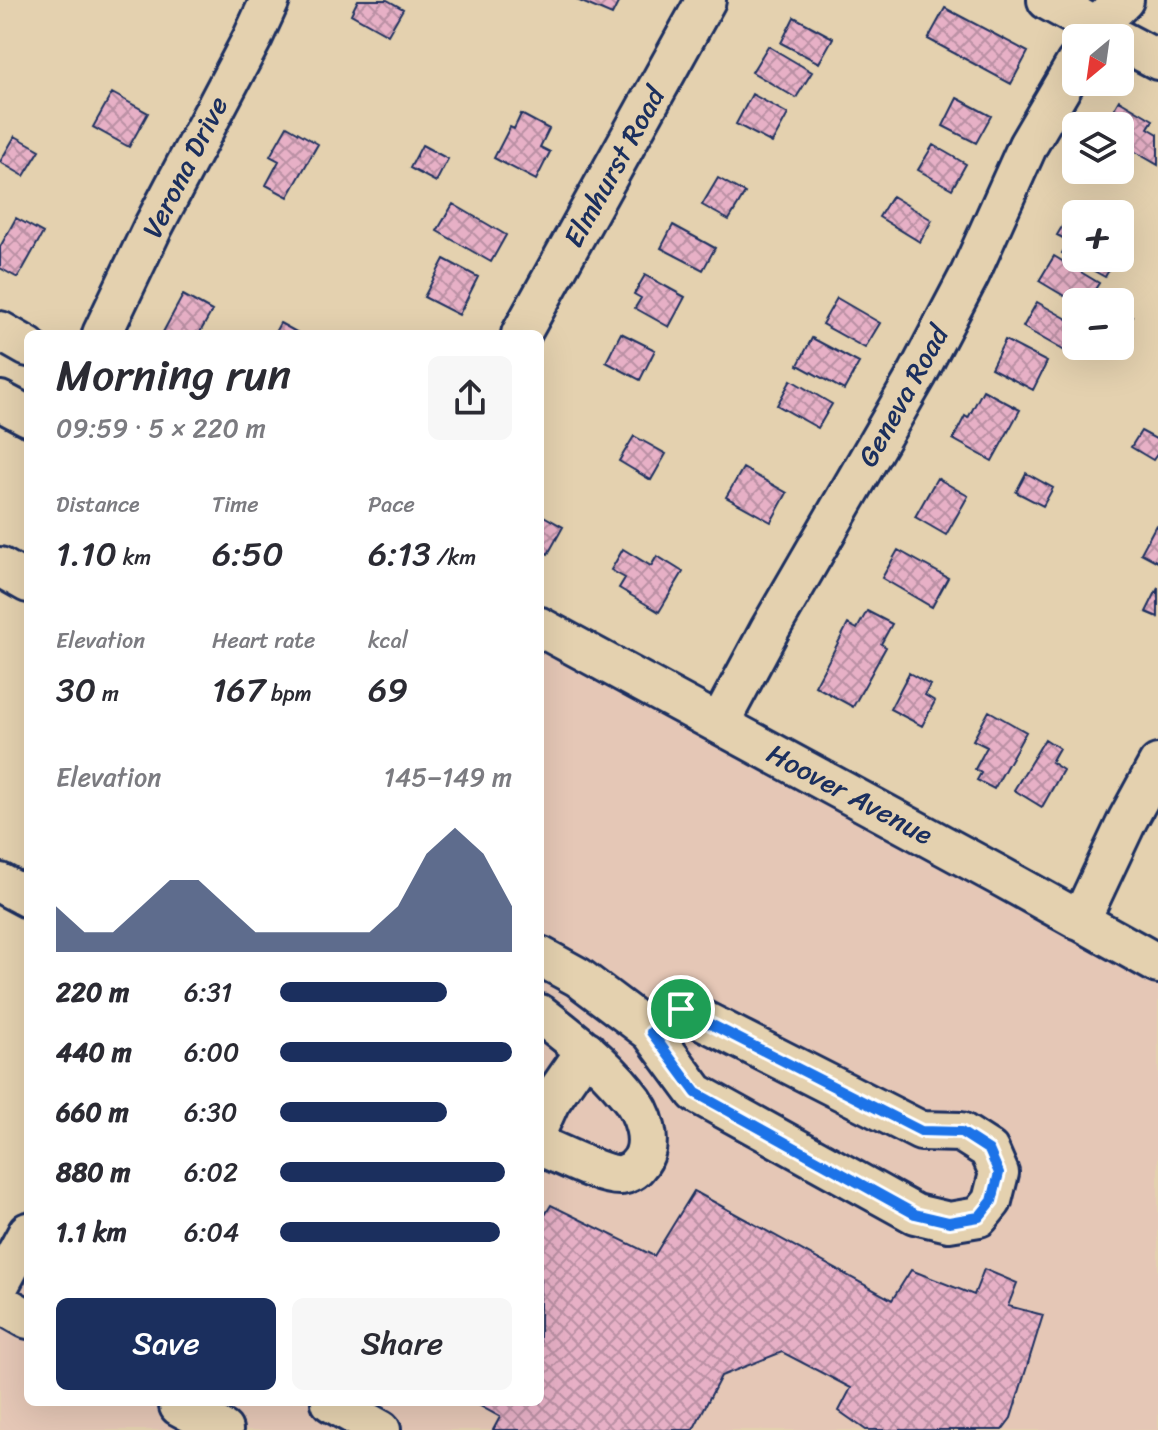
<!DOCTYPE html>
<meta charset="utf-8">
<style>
:root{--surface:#fff;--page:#f7f7f7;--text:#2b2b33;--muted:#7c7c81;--accent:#1b2f5e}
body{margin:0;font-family:Sriracha,sans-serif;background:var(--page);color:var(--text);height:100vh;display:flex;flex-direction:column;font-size:30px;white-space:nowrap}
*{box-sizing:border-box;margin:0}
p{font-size:26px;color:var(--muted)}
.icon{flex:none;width:44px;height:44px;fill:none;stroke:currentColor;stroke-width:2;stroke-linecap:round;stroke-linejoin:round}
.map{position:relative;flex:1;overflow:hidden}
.panel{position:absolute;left:24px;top:330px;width:520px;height:1076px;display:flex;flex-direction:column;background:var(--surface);border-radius:12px;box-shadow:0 8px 32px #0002}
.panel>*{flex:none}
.needle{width:52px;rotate:209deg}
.controls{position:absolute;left:1062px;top:24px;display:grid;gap:16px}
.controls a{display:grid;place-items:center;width:72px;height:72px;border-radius:12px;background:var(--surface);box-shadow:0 8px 32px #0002;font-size:40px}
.pin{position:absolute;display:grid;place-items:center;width:68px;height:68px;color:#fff;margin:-34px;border:4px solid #fff;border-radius:50%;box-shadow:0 2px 8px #0007}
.round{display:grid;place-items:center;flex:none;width:84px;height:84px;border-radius:12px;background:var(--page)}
.headline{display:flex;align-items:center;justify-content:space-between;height:136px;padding:0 32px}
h1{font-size:44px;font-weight:600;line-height:60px}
.stats{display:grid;grid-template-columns:repeat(3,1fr);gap:12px;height:136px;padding:8px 32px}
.stats div{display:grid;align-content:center}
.stats b{font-size:34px;font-weight:600}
.stats small{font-size:22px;font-weight:400}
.stats p{font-size:22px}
.chart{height:224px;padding:16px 32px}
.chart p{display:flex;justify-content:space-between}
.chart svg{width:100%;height:144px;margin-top:8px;fill:var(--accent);opacity:.7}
.button{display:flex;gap:16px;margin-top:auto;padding:16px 32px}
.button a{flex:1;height:92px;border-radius:12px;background:var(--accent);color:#fff;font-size:32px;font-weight:600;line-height:92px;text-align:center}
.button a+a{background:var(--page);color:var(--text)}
ul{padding:0 32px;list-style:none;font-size:26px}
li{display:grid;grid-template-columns:128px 96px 1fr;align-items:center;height:60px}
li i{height:20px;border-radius:10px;background:var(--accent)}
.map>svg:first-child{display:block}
.built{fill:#e5c7b6}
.building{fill:url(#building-cross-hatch);stroke:#1b2f5e;stroke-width:2}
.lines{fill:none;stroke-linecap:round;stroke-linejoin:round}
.minor-casing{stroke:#1b2f5e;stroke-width:44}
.minor{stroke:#e4d1af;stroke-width:38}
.route-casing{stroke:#fff;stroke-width:16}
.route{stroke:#1a73e8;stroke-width:10}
.labels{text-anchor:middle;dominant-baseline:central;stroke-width:8;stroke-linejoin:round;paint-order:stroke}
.street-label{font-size:28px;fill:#1b2f5e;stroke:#e4d1af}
</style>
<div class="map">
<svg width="1158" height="1430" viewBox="0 0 1158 1430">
<defs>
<pattern id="building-cross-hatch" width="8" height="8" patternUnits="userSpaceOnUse" patternTransform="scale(2)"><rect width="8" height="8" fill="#e7b0c6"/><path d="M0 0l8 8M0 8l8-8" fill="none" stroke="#ba90a4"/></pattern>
</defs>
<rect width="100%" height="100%" fill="#e4d1af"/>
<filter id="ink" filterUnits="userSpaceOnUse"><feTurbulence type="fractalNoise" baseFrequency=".0125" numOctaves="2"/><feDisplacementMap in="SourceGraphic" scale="16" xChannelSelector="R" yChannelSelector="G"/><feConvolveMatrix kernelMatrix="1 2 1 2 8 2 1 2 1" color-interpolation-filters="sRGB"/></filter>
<g filter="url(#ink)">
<path class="built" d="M 540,627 L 1158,964 L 1158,1430 L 0,1430 L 0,1284 L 28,1232 L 28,1402 L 540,1402 Z"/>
<path class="building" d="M 358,0 L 387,0 L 403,9 L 388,35 L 351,14 Z
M 577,0 L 612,0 L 618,3 L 612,15 Z
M 945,8 L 1028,52 L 1011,84 L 928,39 Z
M 794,17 L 833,38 L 819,63 L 781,43 Z
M 768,46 L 812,72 L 796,98 L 752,72 Z
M 112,93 L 148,113 L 129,147 L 93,127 Z
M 752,94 L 788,114 L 772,143 L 736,124 Z
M 957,98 L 991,116 L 976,143 L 943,126 Z
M 1119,100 L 1153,120 L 1148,128 L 1158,134 L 1158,165 L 1120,143 L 1120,126 L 1104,126 Z
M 521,114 L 549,129 L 540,147 L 550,152 L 536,180 L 494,158 L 510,127 L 514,129 Z
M 287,126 L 318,144 L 288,197 L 266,185 L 279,161 L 270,156 Z
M 15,136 L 40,150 L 24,176 L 0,162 Z
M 422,145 L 448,159 L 436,182 L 410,168 Z
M 933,145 L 966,164 L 952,189 L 918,170 Z
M 718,178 L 745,193 L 729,220 L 702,205 Z
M 892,196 L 932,220 L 920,242 L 879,217 Z
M 453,204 L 506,235 L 491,262 L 437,231 Z
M 1072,210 L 1078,214 L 1076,214 L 1076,258 L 1116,258 L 1105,277 L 1062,253 L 1069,241 L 1057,235 Z
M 16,218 L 43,233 L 18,278 L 0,268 L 0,247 Z
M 673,225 L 715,248 L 703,270 L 661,248 Z
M 1054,256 L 1099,283 L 1087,302 L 1076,303 L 1039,281 Z
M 444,259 L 478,277 L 459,315 L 424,297 Z
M 645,275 L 685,297 L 669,327 L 635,308 L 641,298 L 634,294 Z
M 183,295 L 212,311 L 199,334 L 162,334 Z
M 837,298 L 880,323 L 865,348 L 822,324 Z
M 1037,302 L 1076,324 L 1076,344 L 1070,354 L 1023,327 Z
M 1120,310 L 1132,316 L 1121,336 L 1120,336 Z
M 280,323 L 300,334 L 274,334 Z
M 621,333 L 655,350 L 640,380 L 606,362 Z
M 812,338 L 859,363 L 844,390 L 798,365 Z
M 1005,340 L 1047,362 L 1033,390 L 991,368 Z
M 791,380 L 832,404 L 818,428 L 777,405 Z
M 983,390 L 1020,410 L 992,461 L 953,439 L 965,416 L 968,418 Z
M 1141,431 L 1158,440 L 1158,453 L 1153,460 L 1131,447 Z
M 634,436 L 666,454 L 651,480 L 619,461 Z
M 743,468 L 787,493 L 771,522 L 726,497 Z
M 1026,473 L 1053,488 L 1043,506 L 1016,492 Z
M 937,478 L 968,496 L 946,535 L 915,517 Z
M 540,514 L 563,527 L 548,554 L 540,550 Z
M 1156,525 L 1158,527 L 1158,562 L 1141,553 Z
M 623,549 L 651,566 L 657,556 L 683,572 L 659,612 L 619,588 L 625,578 L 611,570 Z
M 898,550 L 948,578 L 932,607 L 882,578 Z
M 1158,588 L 1158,617 L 1146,612 Z
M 867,611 L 892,624 L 881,644 L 886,647 L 853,707 L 815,686 L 848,624 L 857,629 Z
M 909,673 L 930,685 L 925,695 L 935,701 L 922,726 L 890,709 Z
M 989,711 L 1026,732 L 994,789 L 977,780 L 981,773 L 975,769 L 987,747 L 973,740 Z
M 1045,739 L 1059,748 L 1051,762 L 1063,770 L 1042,807 L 1014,790 Z
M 694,1191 L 892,1300 L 911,1270 L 974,1295 L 984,1269 L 1017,1283 L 1008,1306 L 1043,1315 L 1011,1418 L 1002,1430 L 866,1430 L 839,1411 L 851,1388 L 782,1352 L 721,1376 L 693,1430 L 493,1430 L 500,1417 L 473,1402 L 540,1402 L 540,1223 L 551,1205 L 654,1256 Z"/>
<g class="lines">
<g class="minor-casing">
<path id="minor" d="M 1047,0 L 1116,38
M 1090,38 L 1096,27 L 1124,0
M 1120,40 L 1158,60
M 0,331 L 28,347
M 102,334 L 153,227 L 253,37 L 270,0
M 521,334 L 706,0
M 0,401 L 28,416
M 0,567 L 28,583
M 540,627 L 998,875 L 1158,964
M 719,724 L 770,629 L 917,375 L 970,274 L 1028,145 L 1076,63
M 0,883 L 28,898
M 1080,921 L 1128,819 L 1158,764
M 540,956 L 578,977 L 651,1032 L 696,1093 L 915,1214 L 949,1222 L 979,1217 L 992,1201 L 999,1173 L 989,1150 L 961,1132 L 921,1131 L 681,1009 L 651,1032
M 540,1014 C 571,1038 602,1062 627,1093 C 643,1111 657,1146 637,1166 C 634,1170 627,1174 621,1175 C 604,1177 558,1153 540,1146
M 540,1124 L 550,1102 L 586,1050
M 0,1284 L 28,1232
M 0,1303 L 28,1319
M 181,1402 L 179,1406 L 223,1430
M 331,1402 L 381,1430"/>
</g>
<use href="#minor" class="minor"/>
</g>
</g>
<g class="lines" filter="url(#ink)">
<g class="route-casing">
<path id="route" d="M 681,1009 L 921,1131 L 961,1132 L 989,1150 L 999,1173 L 992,1201 L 979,1217 L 949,1222 L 915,1214 L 696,1093 L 651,1032 Z"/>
</g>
<use href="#route" class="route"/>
</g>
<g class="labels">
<g class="street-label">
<text transform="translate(185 167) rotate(-63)">Verona Drive</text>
<text transform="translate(614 167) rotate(-61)">Elmhurst Road</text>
<text transform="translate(903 396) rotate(-61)">Geneva Road</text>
<text transform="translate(850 794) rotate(28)">Hoover Avenue</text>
</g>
</g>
</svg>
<div class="controls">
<a><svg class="needle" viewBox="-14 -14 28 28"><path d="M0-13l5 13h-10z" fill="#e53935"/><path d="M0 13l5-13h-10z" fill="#7c7c81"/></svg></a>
<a><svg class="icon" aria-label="layers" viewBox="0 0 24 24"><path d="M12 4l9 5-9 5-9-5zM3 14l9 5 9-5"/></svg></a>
<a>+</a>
<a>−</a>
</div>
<div class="pin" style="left:681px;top:1009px;background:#1e9e55"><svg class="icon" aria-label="arrive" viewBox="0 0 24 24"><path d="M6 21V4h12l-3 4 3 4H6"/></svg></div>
<section class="panel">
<div class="headline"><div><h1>Morning run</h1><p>09:59 · 5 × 220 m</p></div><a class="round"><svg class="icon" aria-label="share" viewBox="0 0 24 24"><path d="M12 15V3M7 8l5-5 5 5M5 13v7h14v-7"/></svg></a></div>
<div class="stats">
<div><p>Distance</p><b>1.10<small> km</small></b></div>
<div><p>Time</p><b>6:50</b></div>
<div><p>Pace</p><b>6:13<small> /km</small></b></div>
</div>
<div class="stats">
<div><p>Elevation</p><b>30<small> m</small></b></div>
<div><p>Heart rate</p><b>167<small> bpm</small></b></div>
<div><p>kcal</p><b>69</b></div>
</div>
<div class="chart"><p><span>Elevation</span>145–149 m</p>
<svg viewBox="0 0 160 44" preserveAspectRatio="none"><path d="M0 44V30L10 38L20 38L30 30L40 22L50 22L60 30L70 38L80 38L90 38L100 38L110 38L120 30L130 14L140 6L150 14L160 30V44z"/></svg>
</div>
<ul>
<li><b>220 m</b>6:31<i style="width:72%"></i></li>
<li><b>440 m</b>6:00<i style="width:100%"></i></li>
<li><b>660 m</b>6:30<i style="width:72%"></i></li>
<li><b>880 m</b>6:02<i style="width:97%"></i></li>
<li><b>1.1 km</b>6:04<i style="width:95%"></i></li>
</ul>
<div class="button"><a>Save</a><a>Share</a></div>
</section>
</div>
